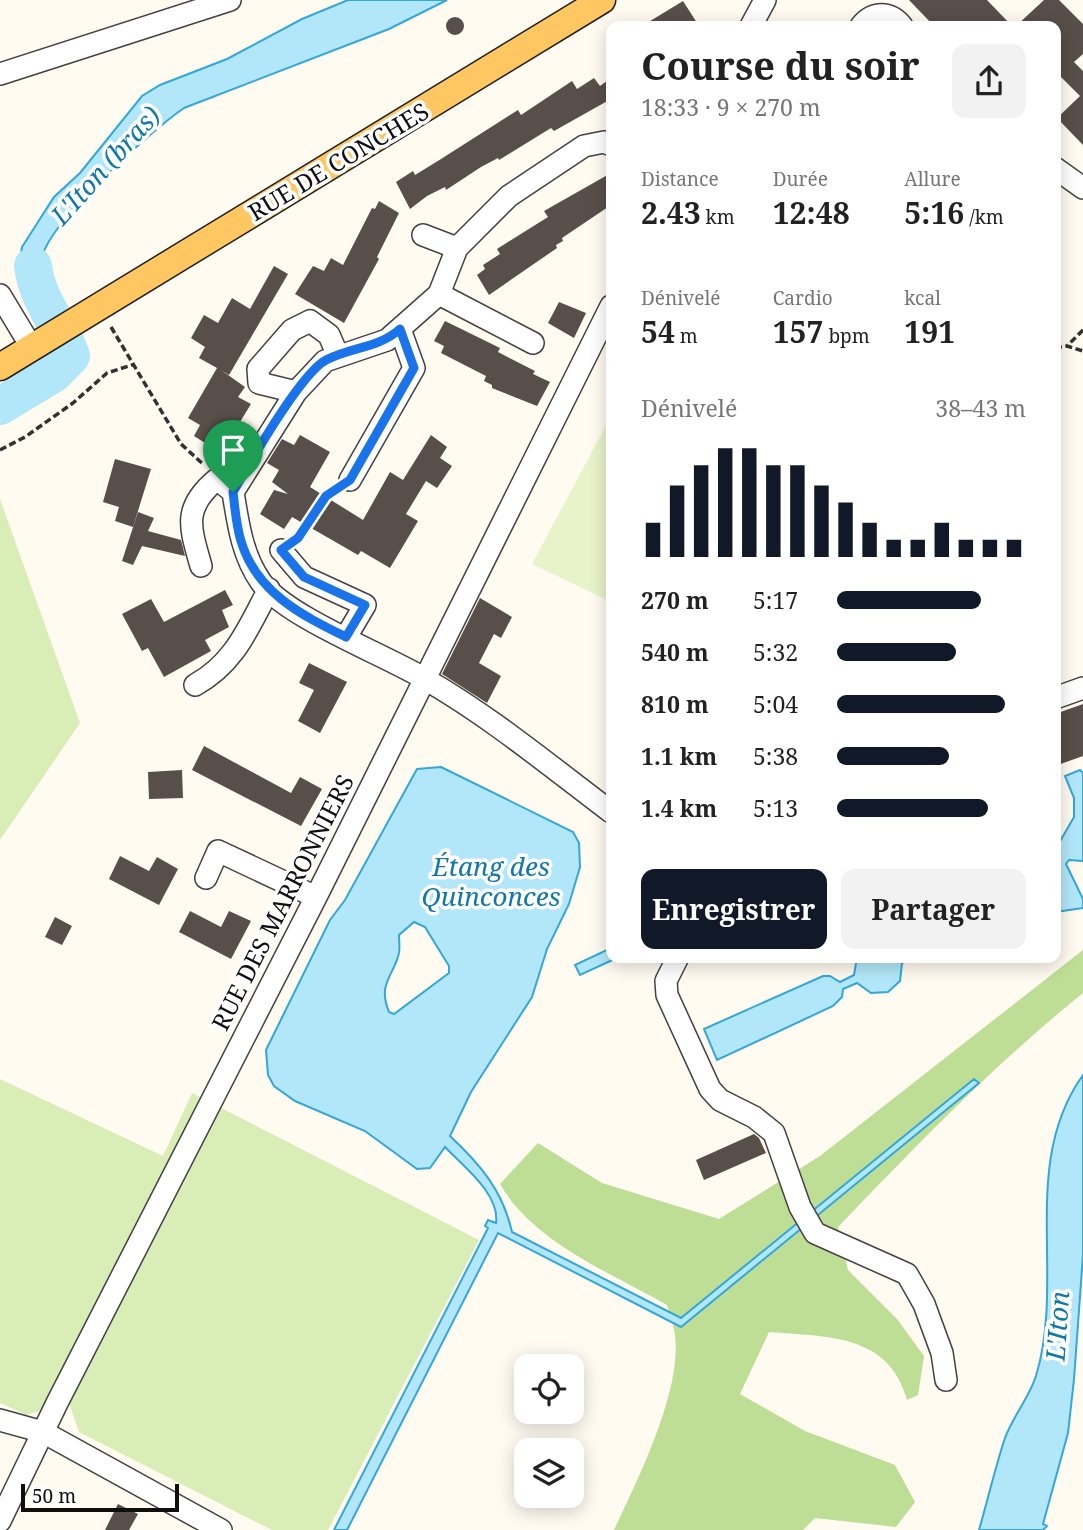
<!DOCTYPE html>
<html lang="fr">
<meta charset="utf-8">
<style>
:root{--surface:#fff;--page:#f2f2f2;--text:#222;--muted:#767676;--accent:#111827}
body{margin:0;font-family:"Noto Serif",serif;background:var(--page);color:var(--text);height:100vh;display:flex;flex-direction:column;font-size:26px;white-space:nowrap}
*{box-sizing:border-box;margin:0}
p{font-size:23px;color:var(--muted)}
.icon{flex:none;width:38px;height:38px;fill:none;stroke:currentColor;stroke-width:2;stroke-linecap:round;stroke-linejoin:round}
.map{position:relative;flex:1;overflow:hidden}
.panel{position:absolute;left:606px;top:21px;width:455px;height:942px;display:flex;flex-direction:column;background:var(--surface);border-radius:14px;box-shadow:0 4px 18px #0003}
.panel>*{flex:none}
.tools{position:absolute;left:514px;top:1354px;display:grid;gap:14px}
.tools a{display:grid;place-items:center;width:70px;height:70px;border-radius:14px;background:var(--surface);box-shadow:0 4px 18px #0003;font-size:35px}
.scale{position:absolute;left:21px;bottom:18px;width:158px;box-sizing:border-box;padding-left:7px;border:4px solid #0f0f0f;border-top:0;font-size:19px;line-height:24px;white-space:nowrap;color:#0f0f0f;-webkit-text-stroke:5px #fff;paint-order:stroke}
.pin{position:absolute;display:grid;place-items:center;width:60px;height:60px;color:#fff;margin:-72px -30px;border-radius:50% 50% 50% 0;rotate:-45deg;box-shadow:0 0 7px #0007}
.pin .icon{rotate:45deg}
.round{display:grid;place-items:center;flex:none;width:74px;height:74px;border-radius:14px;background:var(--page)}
.head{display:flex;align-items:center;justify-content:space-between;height:119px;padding:0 35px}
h1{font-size:38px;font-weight:700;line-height:52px}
.metrics{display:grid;grid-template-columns:repeat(3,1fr);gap:10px;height:119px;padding:7px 35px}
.metrics div{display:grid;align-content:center}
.metrics b{font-size:30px;font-weight:700}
.metrics small{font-size:19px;font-weight:400}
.metrics p{font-size:19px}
.chart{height:196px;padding:14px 35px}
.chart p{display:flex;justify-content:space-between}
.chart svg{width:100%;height:126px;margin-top:7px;stroke:var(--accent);stroke-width:6}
.action{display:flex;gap:14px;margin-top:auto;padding:14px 35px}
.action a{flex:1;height:80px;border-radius:14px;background:var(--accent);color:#fff;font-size:28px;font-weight:700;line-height:80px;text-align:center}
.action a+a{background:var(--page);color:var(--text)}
ul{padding:0 35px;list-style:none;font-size:23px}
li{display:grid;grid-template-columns:112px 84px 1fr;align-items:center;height:52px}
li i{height:18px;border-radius:9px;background:var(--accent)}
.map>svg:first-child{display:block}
.green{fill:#d9edb7}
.forest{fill:#bede95}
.pitch{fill:#e9f3ca}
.water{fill:#b2e7fa;stroke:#34a7d6;stroke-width:2;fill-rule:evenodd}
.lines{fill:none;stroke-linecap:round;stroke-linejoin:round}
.river{stroke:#b2e7fa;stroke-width:38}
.building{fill:#584e4a}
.minor-casing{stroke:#424242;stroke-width:24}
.major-casing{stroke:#202020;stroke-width:29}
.path{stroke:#313131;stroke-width:3.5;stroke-dasharray:7 3.5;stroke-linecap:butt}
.minor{stroke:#fff;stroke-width:21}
.major{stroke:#ffc761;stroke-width:26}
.route-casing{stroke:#fff;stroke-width:14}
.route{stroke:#1a73e8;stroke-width:9}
.labels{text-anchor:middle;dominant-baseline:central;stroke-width:7;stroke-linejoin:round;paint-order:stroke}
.street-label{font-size:24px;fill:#0f0f0f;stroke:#fff}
.water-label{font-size:26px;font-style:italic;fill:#0f77aa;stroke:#fff}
</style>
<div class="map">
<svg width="1083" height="1530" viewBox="0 0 1083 1530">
<rect width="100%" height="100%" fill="#fffbf1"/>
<path class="green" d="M 0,499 L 80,723 L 0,840 Z
M 0,1079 L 163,1156 L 192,1093 L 479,1240 L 328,1530 L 272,1530 L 79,1432 L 69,1403 L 26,1415 L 0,1403 Z"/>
<path class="forest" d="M 1083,950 L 1083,993 C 995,1064 917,1145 838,1227 L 848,1270 L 897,1319 L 924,1356 L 918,1395 L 907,1400 C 889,1333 826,1337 769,1332 L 740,1394 L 805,1431 L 895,1465 L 915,1502 L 896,1527 L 815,1518 L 803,1530 L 614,1530 C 637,1481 682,1391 675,1336 C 674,1326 670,1315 667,1305 C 611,1273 533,1242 500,1184 L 538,1143 L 602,1183 L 719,1219 L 820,1156 Z"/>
<path class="pitch" d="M 611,416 L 611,602 L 532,564 Z"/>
<path class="water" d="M 348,0 L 447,0 L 389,29 L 184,108 C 152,130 44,225 41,262 C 39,278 52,294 59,307 L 42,317 L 31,300 L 21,253 L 22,247 L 54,197 L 80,173 L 142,96 L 160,85 L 227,59 L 302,19 Z
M 73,335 L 83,347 L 77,372 L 0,420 L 0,394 L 61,355 L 56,345 Z
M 441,767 L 573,832 L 579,843 L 580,867 L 569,904 L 547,949 L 532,997 L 471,1092 L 450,1136 C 480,1164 503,1191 512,1232 L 681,1318 L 974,1079 L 979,1083 L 681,1327 L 498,1233 L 347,1530 L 334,1530 L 488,1228 L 485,1226 L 488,1220 L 496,1223 C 500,1194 464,1167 445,1147 L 430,1168 L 417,1169 L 365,1131 L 295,1101 L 274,1086 L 268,1075 L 266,1050 L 330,920 L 345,900 L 417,769 ZM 414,922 L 425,927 L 449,966 L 449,973 L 394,1014 L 389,1012 C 377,983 394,976 399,953 C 400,947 399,941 399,935 Z
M 1080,770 L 1083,773 L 1083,861 L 1069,860 L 1066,864 L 1083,899 L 1083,908 L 1055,912 L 1055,850 L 1074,817 L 1074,798 L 1065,776 Z
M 611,948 L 611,957 L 619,957 L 580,975 L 575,965 Z
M 857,957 L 915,957 L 902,963 L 900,981 L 888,992 L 871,993 L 857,983 L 843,989 L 842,997 L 833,1006 L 717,1060 L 704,1029 L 823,976 L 830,976 L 840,982 L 854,975 Z
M 1083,1075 L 1083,1255 L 1074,1379 L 1068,1433 L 1043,1524 L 1047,1526 L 1043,1530 L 979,1530 C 988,1499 995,1468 1005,1438 C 1013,1416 1029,1398 1036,1376 C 1066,1277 1019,1164 1083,1075 Z"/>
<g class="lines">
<path class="river" d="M 0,406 L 53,374 L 71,356 C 60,324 37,300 33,266"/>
</g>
<path class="building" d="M 909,0 L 987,0 L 1012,26 L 934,26 Z
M 1044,0 L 1059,0 L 1083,24 L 1083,54 L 1074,62 L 1083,71 L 1083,145 L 1057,118 L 1080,96 L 1060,76 L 1055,81 L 1055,26 L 1016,26 Z
M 683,1 L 699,26 L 642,26 Z
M446 26a9 9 0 1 1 18 0a9 9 0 1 1-18 0Z
M 594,78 L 600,86 L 611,78 L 611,99 L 554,131 L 551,128 L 499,160 L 498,158 L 481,167 L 446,190 L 445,187 L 427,196 L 410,209 L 396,182 L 413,171 L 415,175 L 441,159 L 518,110 L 521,115 L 572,81 L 577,89 Z
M 611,173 L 611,205 L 562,238 L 563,241 L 556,245 L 557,248 L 489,295 L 477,275 L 485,269 L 483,265 L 500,254 L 497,249 L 548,217 L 544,211 Z
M 379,201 L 399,213 L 377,257 L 379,259 L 344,323 L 295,294 L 313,266 L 324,271 L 331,258 L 343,265 L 372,208 L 375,209 Z
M 274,266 L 288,274 L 229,375 L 221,370 L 245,387 L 238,397 L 251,404 L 221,453 L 194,436 L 200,425 L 188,418 L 217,368 L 199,358 L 205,347 L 191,338 L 204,315 L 218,323 L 232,298 L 250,309 Z
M 559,302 L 586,313 L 574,338 L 548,323 Z
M 445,321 L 500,348 L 498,352 L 535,371 L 533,374 L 550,382 L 537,406 L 492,388 L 492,385 L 484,381 L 486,376 L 441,353 L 444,346 L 434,341 Z
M 300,435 L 330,452 L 310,487 L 363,520 L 390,472 L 403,480 L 431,435 L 447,447 L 440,458 L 452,466 L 437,488 L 426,481 L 406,514 L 418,521 L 390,568 L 361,551 L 358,555 L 292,517 L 284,529 L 260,514 L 274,490 L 288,494 L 272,482 L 279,470 L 267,463 L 282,439 L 294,445 Z
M 115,459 L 151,469 L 133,527 L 115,521 L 119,507 L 103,502 Z
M 138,512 L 154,518 L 148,531 L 181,540 L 185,556 L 142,546 L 133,565 L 122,561 Z
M 225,590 L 233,605 L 222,610 L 229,627 L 205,640 L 211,651 L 164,677 L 148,648 L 142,651 L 122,614 L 151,599 L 164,622 Z
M 480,598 L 512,617 L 501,638 L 494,634 L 479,663 L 501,676 L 487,703 L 442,674 Z
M 309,663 L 347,682 L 320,733 L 298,721 L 314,690 L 299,683 Z
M 1083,704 L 1083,756 L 1055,766 L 1055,714 Z
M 204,746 L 291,793 L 300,777 L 322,789 L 301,826 L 192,770 Z
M 182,770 L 183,798 L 149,799 L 148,772 Z
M 120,856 L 149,871 L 157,857 L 178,869 L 159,905 L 109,879 Z
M 190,911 L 221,927 L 229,911 L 251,921 L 231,959 L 179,932 Z
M 55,917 L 72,926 L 62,945 L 45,937 Z
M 754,1134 L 759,1138 L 766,1153 L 704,1180 L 696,1160 Z
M 118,1504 L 138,1514 L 129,1530 L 105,1530 Z"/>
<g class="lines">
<g class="minor-casing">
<path id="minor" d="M 751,26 L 765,0
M 861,26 C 873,11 890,11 902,26
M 0,74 L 230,0
M 611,145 L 604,142 L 584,146 L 509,196 L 457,248 L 439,294 L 387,340 L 325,361 L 296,392 L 233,492 C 238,523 242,555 261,582 C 286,617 385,655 425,679 C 491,717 550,766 611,812
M 1055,168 L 1083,188
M 423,235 L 457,248
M 439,294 L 533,343
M 0,295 L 32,348
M 296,392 L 259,383 L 258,369 L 292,330 L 310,321 L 329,335 L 338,356
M 350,480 L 414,368 L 400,329
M 281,550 L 304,577 L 365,605 L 346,637
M 201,566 C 190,527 182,508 217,479 L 233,492
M 195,685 C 235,663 248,628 269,589
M 1055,698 L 1083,688
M 206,878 L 218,851 L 316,897
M 678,957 L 666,981 L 667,995 L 710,1089 L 720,1100 L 754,1117 L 774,1133 L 800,1207 L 815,1233 L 907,1274 L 924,1304 L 942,1353 L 946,1380
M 0,1420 L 43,1432 L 221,1530
M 0,1521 L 57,1403 L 316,897 L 611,306"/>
</g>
<g class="major-casing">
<path id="major" d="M 0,367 L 602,0"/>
</g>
<path class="path" d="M 111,327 L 181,444 L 204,465
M 1083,330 L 1067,346 L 1083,351
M 1055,348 L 1067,346
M 0,450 L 25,437 L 73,403 L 107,373 L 135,364
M 297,539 L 325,496 L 334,490"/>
<use href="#minor" class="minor"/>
<use href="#major" class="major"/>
</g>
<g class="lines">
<g class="route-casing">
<path id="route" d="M 400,329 L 414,368 L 350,480 L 326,496 L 298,538 L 281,550 L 304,577 L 365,605 L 346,637 C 301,615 256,592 241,541 C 236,525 235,508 233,492 C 250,463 300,374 326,360 C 351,347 379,348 400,329 Z"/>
</g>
<use href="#route" class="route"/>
</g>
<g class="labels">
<g class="street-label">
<text transform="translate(338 161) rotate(-31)">RUE DE CONCHES</text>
<text transform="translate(282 902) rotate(-63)">RUE DES MARRONNIERS</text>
</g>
<g class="water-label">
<text transform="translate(105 165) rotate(-48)">L'Iton (bras)</text>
<text x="491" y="866">Étang des<tspan x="491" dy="30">Quinconces</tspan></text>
<text transform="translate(1057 1326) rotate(-86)">L'Iton</text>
</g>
</g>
</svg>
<div class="tools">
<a><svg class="icon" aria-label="locate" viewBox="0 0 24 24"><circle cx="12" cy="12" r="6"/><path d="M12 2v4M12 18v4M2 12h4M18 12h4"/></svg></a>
<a><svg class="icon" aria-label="layers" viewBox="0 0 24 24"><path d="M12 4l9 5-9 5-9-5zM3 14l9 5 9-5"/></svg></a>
</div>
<div class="scale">50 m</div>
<div class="pin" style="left:233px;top:492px;background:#1e9e55"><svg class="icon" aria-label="arrive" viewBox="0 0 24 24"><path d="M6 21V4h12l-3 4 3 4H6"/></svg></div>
<section class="panel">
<div class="head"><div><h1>Course du soir</h1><p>18:33 · 9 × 270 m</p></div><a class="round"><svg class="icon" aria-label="share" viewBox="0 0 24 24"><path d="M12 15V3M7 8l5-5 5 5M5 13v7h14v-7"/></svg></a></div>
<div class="metrics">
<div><p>Distance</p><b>2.43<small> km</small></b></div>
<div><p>Durée</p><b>12:48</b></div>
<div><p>Allure</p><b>5:16<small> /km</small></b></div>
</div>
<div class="metrics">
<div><p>Dénivelé</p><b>54<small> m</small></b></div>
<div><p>Cardio</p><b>157<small> bpm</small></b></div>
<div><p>kcal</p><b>191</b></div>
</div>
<div class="chart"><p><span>Dénivelé</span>38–43 m</p>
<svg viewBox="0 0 160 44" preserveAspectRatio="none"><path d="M5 44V32M15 44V19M25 44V12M35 44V6M45 44V6M55 44V12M65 44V12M75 44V19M85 44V25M95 44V32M105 44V38M115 44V38M125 44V32M135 44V38M145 44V38M155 44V38"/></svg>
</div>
<ul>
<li><b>270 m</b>5:17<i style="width:76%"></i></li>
<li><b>540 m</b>5:32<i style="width:63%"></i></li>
<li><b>810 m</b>5:04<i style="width:89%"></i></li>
<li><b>1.1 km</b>5:38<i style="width:59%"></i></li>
<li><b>1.4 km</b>5:13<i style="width:80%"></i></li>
</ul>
<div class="action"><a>Enregistrer</a><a>Partager</a></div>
</section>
</div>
